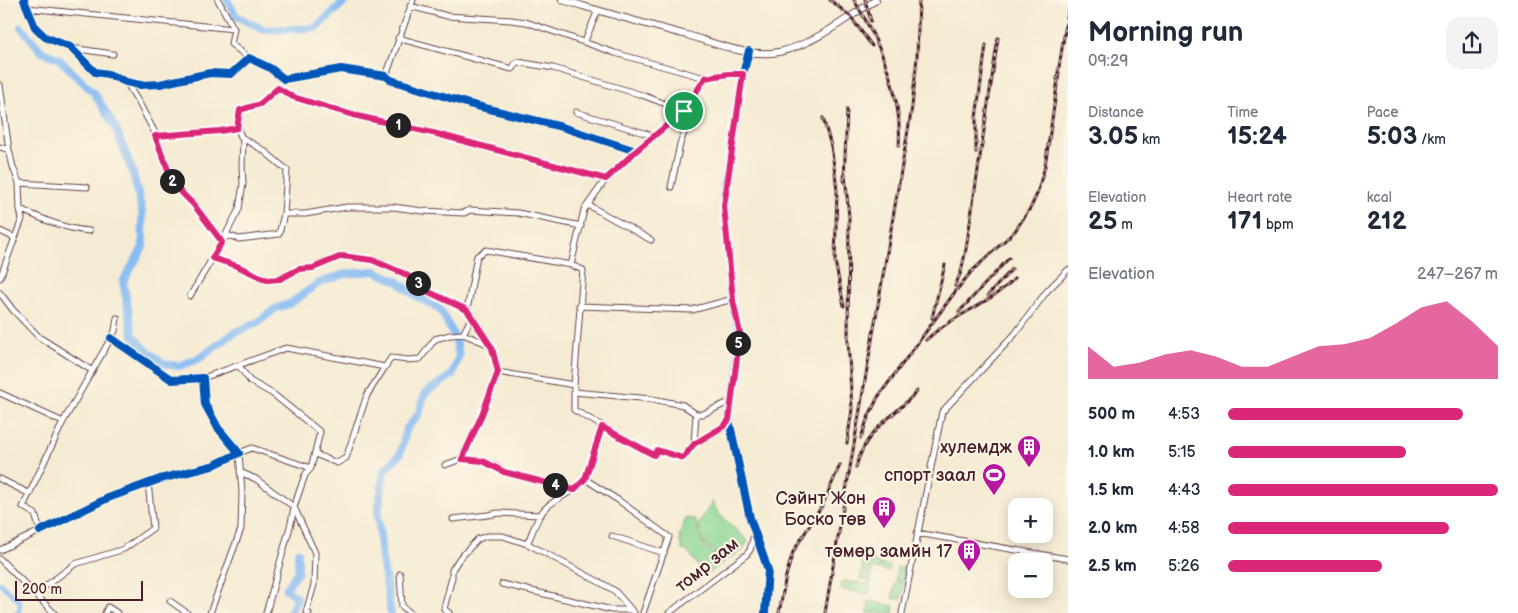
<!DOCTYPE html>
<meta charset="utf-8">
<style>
:root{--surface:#fff;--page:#f2f2f3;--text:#1f2937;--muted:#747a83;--accent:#db2777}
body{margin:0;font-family:"Balsamiq Sans",sans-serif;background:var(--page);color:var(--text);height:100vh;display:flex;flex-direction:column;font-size:19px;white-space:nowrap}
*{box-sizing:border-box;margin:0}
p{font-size:16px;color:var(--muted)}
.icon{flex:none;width:28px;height:28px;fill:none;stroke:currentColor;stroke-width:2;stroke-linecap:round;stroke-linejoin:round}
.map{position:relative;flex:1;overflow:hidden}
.panel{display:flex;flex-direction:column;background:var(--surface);width:450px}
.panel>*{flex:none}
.fabs{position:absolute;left:1008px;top:498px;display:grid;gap:10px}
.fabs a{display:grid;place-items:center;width:45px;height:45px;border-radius:10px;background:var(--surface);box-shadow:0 2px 12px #0003;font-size:25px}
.scale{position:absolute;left:15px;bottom:12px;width:128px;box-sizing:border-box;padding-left:5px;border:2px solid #4a1f2b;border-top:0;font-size:14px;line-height:18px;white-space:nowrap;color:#4a1f2b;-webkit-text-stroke:4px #fcf5e5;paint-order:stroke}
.pin{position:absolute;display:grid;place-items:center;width:42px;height:42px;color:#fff;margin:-21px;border:2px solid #fff;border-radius:50%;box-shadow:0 1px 5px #0007}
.km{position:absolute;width:25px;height:25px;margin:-12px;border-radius:50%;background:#222;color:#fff;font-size:14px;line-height:25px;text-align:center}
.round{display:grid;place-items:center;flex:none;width:52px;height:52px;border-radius:15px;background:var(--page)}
.headline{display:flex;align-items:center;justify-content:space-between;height:85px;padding:0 20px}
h1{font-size:28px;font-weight:700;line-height:38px}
.figures{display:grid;grid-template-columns:repeat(3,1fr);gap:8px;height:85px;padding:5px 20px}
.figures div{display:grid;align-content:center}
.figures b{font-size:25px;font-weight:700}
.figures small{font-size:14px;font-weight:400}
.figures p{font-size:14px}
.chart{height:140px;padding:10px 20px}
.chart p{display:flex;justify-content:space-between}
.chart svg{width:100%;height:90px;margin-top:5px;fill:var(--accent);opacity:.7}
ul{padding:0 20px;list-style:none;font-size:16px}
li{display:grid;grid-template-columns:80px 60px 1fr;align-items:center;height:38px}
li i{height:12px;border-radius:6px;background:var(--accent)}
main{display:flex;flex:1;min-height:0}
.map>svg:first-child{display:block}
.green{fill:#88d593;stroke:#697a5f}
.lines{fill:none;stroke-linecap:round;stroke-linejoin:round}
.canal{stroke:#83baf3;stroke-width:4.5}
.river{stroke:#83baf3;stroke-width:8}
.minor-casing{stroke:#643e44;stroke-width:7}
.tertiary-casing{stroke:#643e44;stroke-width:8}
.minor{stroke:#fff;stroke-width:5}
.tertiary{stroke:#fff;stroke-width:6}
.rail-casing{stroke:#4a1f2b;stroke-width:3}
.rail{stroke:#fcf5e5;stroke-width:1;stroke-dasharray:4;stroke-linecap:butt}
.cycleway-casing{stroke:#fcf5e5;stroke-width:11}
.cycleway{stroke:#0057b8;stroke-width:8}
.route-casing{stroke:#fff;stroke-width:10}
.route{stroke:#db2777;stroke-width:6}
.labels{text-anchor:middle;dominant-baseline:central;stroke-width:4.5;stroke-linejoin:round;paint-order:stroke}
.poi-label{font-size:18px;fill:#4a1f2b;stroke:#fcf5e5;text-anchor:end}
.street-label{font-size:18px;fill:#4a1f2b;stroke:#fcf5e5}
</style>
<main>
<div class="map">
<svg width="1068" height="613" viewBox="0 0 1068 613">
<rect width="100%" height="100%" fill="#fcf5e5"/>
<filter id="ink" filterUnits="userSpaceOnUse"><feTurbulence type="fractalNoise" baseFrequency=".02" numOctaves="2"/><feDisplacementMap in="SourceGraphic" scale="10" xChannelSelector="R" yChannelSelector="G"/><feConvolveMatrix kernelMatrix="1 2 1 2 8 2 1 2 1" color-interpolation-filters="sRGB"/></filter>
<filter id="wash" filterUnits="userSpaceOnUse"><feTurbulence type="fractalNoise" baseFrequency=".0096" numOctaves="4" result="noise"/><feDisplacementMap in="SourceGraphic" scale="20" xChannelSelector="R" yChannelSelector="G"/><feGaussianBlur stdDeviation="1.12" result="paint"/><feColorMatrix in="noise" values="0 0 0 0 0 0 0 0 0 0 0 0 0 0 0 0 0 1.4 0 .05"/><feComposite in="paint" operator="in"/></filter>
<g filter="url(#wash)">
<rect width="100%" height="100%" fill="#f5ebd3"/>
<path class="green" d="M 712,502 L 719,514 L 748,541 L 742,551 L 726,559 L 720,566 L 714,551 L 704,543 L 698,525 Z
M 686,518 L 695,519 L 702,543 L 713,553 L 717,568 L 711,572 L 703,572 L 688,552 L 682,550 L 679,536 Z
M 863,560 L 870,561 L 867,580 L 860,579 Z
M 872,561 L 881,564 L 881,567 L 881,565 L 890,566 L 889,571 L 881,570 L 880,568 L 879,570 L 873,569 L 869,594 L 841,590 L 842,581 L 868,584 Z
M 897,567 L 906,568 L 904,581 L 896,580 L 895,578 Z
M 896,581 L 904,583 L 901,599 L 892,598 Z
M 869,601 L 894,606 L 893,613 L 867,613 Z"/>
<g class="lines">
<path class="canal" d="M 0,583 L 20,602 L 19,611 L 16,613"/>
<path class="river" d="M 227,0 L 236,16 L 264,30 L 316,28 L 346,0
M 21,27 L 42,52 L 59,59 L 94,93 L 115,127 L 133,173 L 142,211 L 143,247 L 123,282 L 133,335 L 147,351 L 164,364 L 179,366 L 200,358 L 234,333 L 258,322 L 275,309 L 291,303 L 319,283 L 345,274 L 374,271 L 397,281 L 416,296 L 440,309 L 456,340 L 459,356 L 452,375 L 425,393 L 419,414 L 407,428 L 400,454 L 384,471 L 378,514 L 382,559 L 391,613
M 290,613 L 297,598 L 286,589 L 298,571 L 298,552"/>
</g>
</g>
<g filter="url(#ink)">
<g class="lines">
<g class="minor-casing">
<path id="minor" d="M 24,0 L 35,27 L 45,37 L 70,47 L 95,72 L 108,74 L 126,82 L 140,85 L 160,84 L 210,73 L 231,74 L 249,58 L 270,68 L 284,79 L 341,69 L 386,76 L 391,80 L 469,104 L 562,127 L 636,151
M 218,0 L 234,29 L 231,44 L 249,58
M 410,6 L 447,16 L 511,20 L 526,22 L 615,53 L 705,78
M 27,8 L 234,29
M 398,38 L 512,69 L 515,64 L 518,62 L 553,68 L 642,95 L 684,111
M 585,41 L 598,10
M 71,48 L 113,54
M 749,51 L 743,74 L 724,206 L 733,299 L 739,334 L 729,420 L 750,518 L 768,570 L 765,613
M 386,76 L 413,0
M 126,82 L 139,103 L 154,131 L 174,185 L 194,205 L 222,242
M 0,85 L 9,150 L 13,167 L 19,183 L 20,209 L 22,219 L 0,278
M 576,112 L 654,136
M 155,136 L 221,131 L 237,127
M 241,137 L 263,150 L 287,170 L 284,214 L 305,214 L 347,207 L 393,207 L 423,211 L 464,213 L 470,210 L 518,213 L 581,226
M 0,147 L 9,150
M 19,183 L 87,187
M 671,187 L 680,144 L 689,119 L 688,105
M 588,205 L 651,240
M 20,209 C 42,219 65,229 89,231
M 0,231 L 15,238
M 223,238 L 230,236 L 239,239 L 279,234 L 284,214
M 212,258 L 237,266 L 267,280 L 280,279 L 299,269 L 313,268 L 342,256 L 372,260 L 405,274 L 429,292 L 467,310
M 0,293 L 13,310 L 39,337 L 91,370
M 190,296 L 222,242 L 239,209 L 243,184 L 242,166 L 243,141 L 237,127 L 240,110 L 260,104 L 278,88 L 293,97 L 353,115 L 437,134 L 606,179
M 579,306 L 692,310 L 733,299
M 463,334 L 472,317
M 239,366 L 250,381 L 273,394 L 320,432 L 311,468 L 305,475 L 294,507 L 315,553 L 314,585 L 306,612 L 309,613
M 498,372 L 492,348 L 467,310 L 477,256 L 486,250 L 571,265
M 203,378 L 286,348 L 385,367 L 391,358 L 408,360 L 420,359 L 435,339 L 450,335 L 463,334 L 490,345
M 574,385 L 583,270 L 571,265 L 584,210 L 606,179 L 636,151 L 684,111 L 705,78 L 728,74 L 743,74
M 574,392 L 652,399 L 683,405 L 696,414
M 0,393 L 63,422
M 694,444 L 696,414 L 703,414 L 731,401
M 315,454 L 337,463 L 346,458 L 367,395 L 385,367
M 461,459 C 476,460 493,461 504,472 L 574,490
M 445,465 L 461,459 L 481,417 L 498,372 L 574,385 L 574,410 L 654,455 L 657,450 L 683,458 L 694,444 L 724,426 L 729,420
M 240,472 L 256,479 L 294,507 L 291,523 L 266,613
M 0,479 L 30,494
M 585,479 L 618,500 L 669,537 L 643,613
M 453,519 L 488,515 L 498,513 L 541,515
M 40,531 L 108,498 L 160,479 L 212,466 L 239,453 L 218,428 L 205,404 L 203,378 L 172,380 L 111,338
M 917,533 L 1068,559
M 612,536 L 664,553
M 527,544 C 533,532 537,515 548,506 C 560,496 575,492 585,479 L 602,427
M 0,550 L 40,531 L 35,514 L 23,507 L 63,422 L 115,331 L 117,318
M 0,559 L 54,613
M 400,574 L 402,606 L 410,613
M 502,584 L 612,610 L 631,610
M 35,594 L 75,564 L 124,549 L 153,528 L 148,483
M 170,601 L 187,613
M 105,613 L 108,607 L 117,613
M 210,613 L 241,529 L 242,492 L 239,453 L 252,448 L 311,468
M 449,613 L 444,609 L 452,577 L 452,570 L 459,559 L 478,539 L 487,536 L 503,536 L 530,545 L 603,584 L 615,591 L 634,613
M 669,613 L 746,555 L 750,550 L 754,535
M 902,613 L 942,412 L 1015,334 L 1047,291 L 1068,270"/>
</g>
<g class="tertiary-casing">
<path id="tertiary" d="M 562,0 C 604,12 645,24 687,35 C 715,43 749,58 779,52 C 815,44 846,18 876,0"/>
</g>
<use href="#minor" class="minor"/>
<use href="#tertiary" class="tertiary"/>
<g class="rail-casing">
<path id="rail" d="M 830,0 L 850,16 L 872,46
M 854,0 C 880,43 903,95 899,146
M 865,0 L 871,21
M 1057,79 L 1068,12
M 823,118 L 831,146 L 835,173 L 837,191 L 835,261 L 844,306
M 976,152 L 976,118 L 986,45
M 845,174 L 849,217 L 848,340 L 852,409 L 847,443
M 844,181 L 847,110
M 955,286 L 961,272 L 966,249 L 998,38
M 988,295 L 1012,269
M 959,312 L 1009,258
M 932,318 L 945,265
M 926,340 C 952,315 989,305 1015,278
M 861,438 L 867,420 L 878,397 L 955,292 L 971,272 L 1015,231 L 1031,207 L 1037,194 L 1045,166 L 1059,73
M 856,467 C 867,426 892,420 917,391
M 779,613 L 786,576 L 793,552 L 823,504 L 840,465
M 825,613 L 912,107 L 917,57 L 919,0"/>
</g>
<use href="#rail" class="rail"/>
<g class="cycleway-casing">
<path id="cycleway" d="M 24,0 L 35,27 L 45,37 L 70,47 L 95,72 L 108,74 L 126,82 L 140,85 L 160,84 L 210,73 L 231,74 L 249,58 L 270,68 L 284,79 L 341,69 L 386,76 L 391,80 L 469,104 L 562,127 L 636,151
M 749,51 L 743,74 L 724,206 L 733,299 L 739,334 L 729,420 L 750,518 L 768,570 L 765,613
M 40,531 L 108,498 L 160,479 L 212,466 L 239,453 L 218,428 L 205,404 L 203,378 L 172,380 L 111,338"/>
</g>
<use href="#cycleway" class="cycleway"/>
</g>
</g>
<g class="lines" filter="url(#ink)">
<g class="route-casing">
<path id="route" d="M 728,74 L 743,74 L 724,206 L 733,300 L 740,334 L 729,420 L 724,426 L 694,444 L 683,458 L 657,450 L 654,455 L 602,427 L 585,479 L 574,490 L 504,472 L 483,461 L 462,459 L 481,417 L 498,372 L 492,348 L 467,310 L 429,292 L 405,274 L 372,260 L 342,256 L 313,268 L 299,269 L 280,279 L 267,280 L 237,266 L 212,258 L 222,242 L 194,205 L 174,185 L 155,136 L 220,131 L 237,128 L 240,110 L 260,104 L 278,88 L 293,97 L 353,115 L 437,134 L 606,179 L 636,151 L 684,111 L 705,78 Z"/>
</g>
<use href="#route" class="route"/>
</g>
<defs>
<g id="building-pin" transform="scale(1.25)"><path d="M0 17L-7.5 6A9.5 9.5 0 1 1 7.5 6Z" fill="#b5179e" stroke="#fcf5e5"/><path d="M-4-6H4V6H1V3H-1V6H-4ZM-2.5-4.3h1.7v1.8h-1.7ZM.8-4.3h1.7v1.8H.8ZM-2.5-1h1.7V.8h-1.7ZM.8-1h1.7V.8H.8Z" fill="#fff"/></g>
<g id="stadium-pin" transform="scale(1.25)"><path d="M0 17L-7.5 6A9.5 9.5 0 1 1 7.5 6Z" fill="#b5179e" stroke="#fcf5e5"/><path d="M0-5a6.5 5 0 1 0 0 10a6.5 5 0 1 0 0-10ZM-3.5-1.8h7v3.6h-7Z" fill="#fff"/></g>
</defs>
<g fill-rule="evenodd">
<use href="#building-pin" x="1029" y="447"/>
<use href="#stadium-pin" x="994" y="475"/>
<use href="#building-pin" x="884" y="508"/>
<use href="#building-pin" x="969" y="551"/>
</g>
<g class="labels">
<g class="poi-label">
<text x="1012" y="447">хулемдж</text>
<text x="976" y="475">спорт заал</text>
<text x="866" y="498">Сэйнт Жон<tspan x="866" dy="21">Боско төв</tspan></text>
<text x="952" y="551">төмөр замйн 17</text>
</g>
<g class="street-label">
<text transform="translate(707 565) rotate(-39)">томр зам</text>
</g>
</g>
</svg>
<div class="fabs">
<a>+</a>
<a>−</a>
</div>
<div class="scale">200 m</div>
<div class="pin" style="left:684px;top:111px;background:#1e9e55"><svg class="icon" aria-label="arrive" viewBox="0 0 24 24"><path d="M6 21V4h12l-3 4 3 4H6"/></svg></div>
<b class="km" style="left:398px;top:125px">1</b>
<b class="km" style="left:172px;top:181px">2</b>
<b class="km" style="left:418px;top:283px">3</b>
<b class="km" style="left:555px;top:485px">4</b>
<b class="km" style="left:738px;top:343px">5</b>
</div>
<section class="panel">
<div class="headline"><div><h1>Morning run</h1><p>09:29</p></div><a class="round"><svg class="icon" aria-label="share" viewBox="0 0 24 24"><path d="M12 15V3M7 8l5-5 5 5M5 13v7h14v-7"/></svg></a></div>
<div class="figures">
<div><p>Distance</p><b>3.05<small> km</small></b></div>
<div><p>Time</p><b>15:24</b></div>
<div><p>Pace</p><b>5:03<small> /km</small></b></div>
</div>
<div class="figures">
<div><p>Elevation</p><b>25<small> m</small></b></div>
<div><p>Heart rate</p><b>171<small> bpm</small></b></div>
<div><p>kcal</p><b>212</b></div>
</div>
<div class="chart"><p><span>Elevation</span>247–267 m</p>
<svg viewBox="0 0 160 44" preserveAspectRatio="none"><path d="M0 44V28L10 38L20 36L30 32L40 30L50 33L60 38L70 38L80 33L90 28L100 27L110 24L120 17L130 9L140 6L150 16L160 28V44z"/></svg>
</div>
<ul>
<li><b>500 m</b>4:53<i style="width:87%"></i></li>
<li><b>1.0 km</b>5:15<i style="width:66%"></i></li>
<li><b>1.5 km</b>4:43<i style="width:100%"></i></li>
<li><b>2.0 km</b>4:58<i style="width:82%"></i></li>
<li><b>2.5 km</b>5:26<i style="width:57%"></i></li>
</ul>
</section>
</main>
